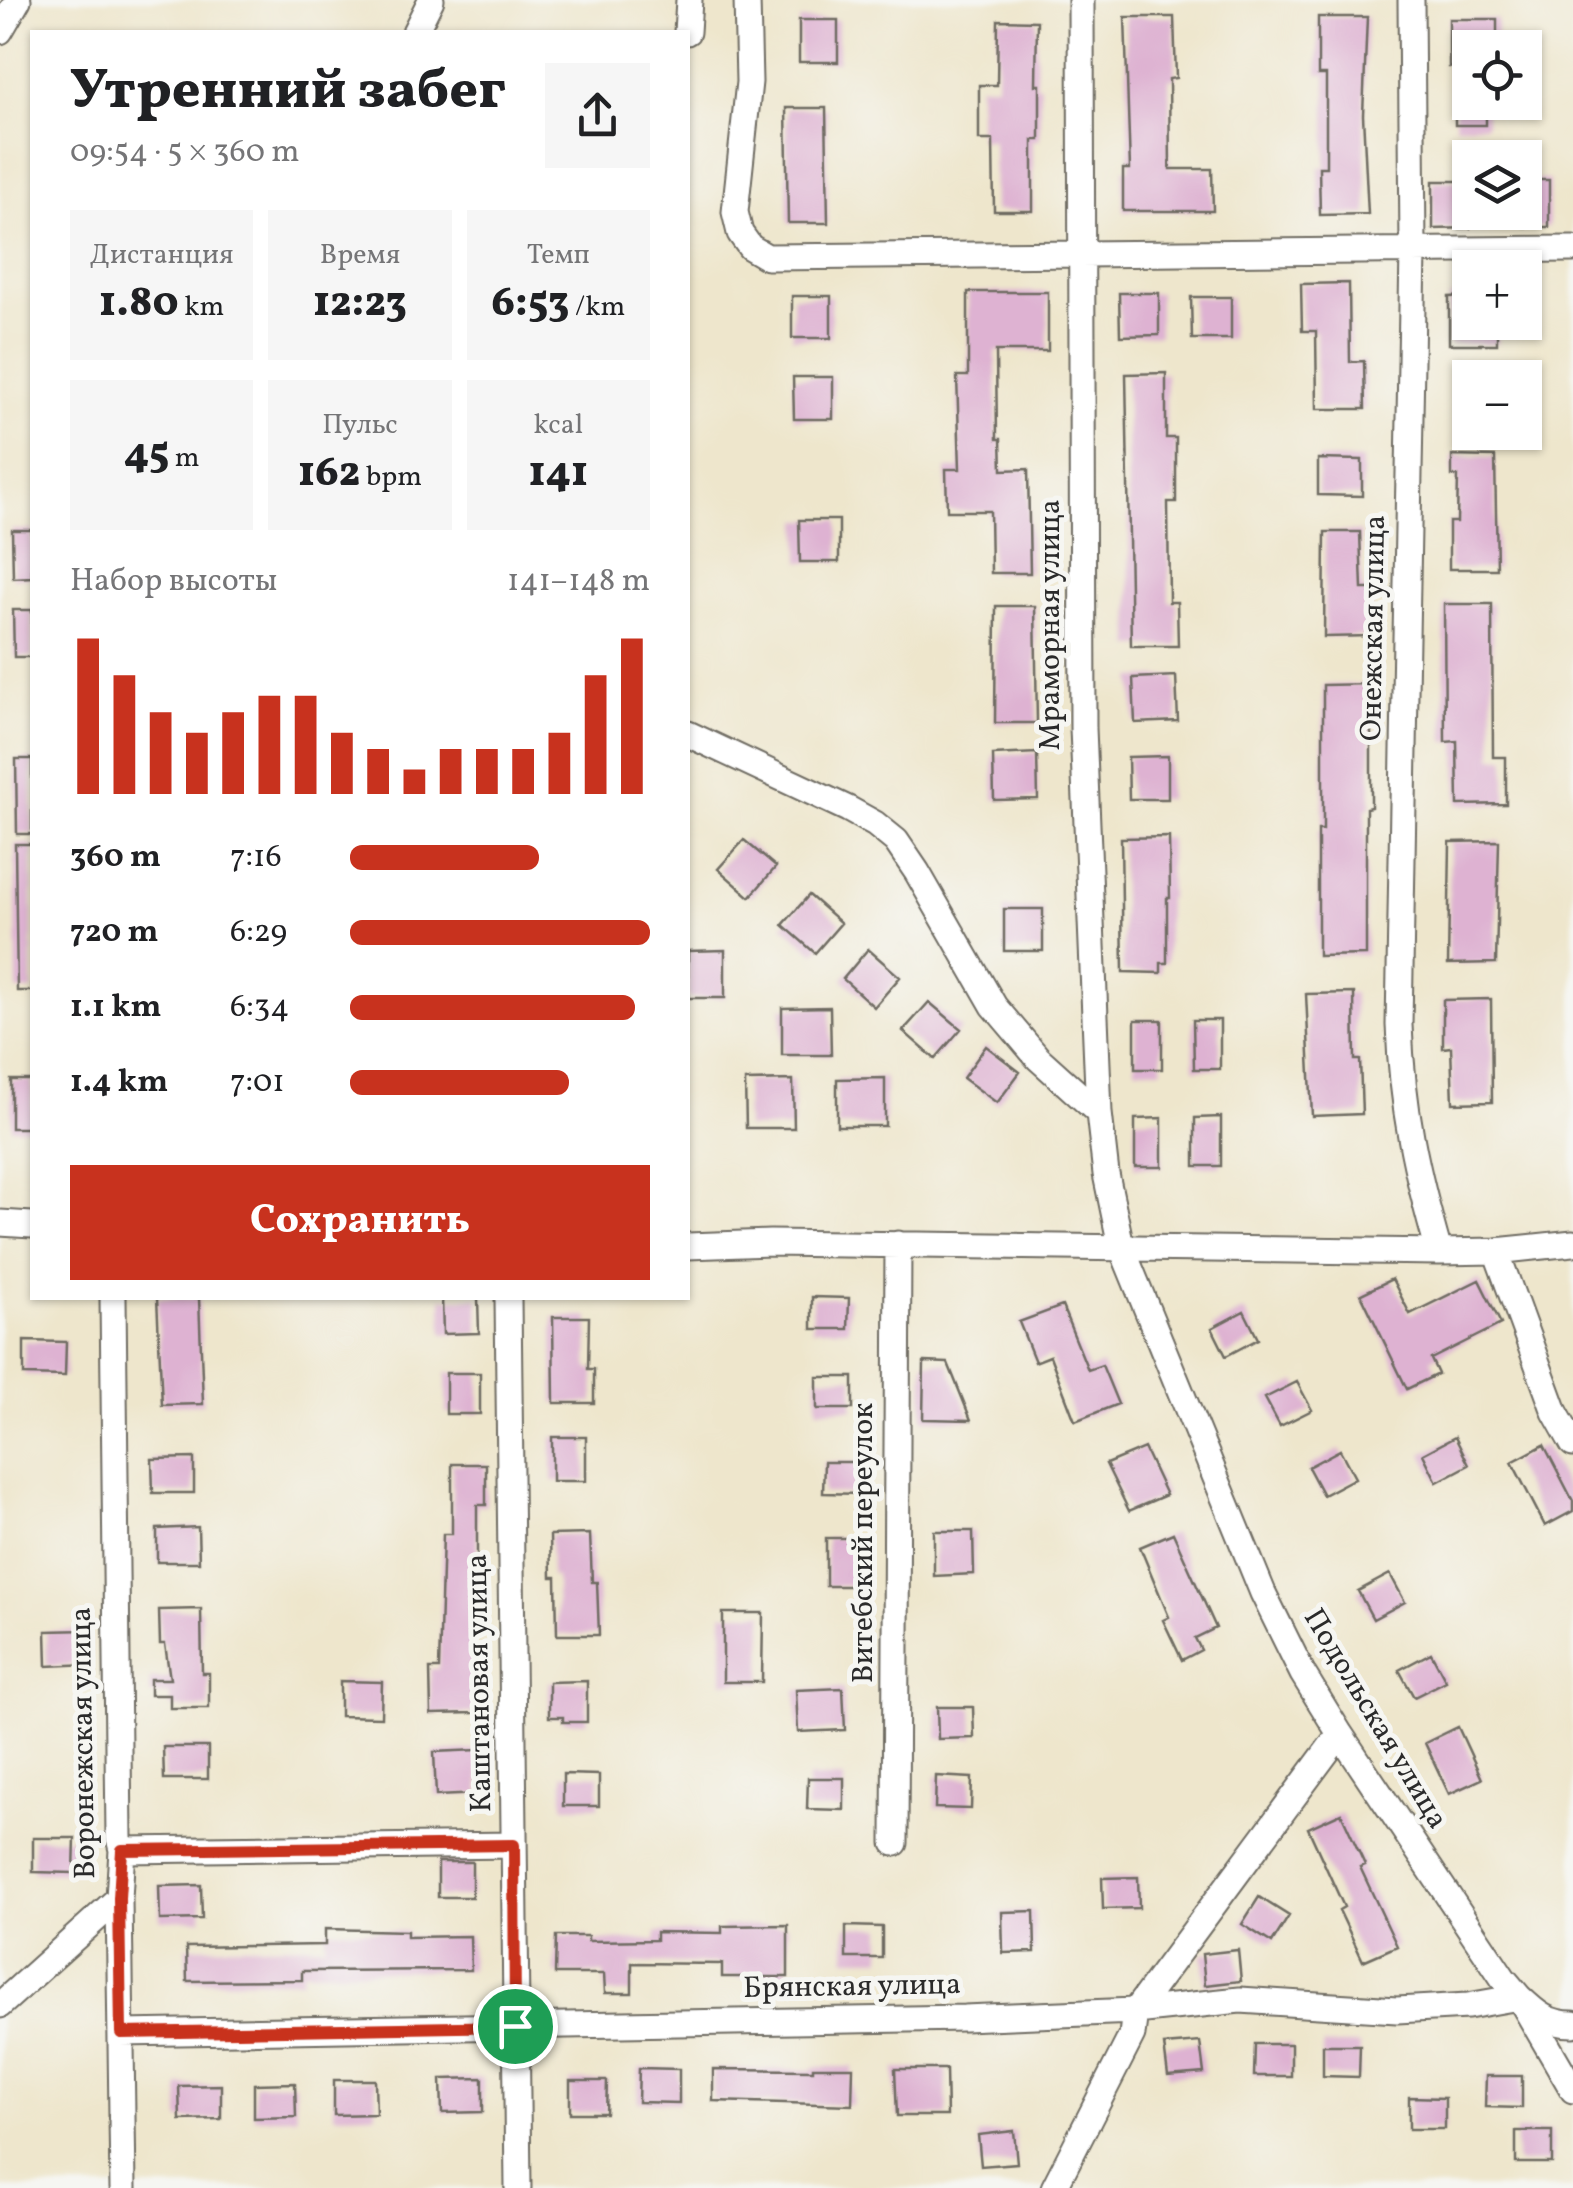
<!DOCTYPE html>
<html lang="ru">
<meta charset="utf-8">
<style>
:root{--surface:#fff;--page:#f6f6f6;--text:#202124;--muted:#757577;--accent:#c8321e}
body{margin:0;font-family:Vollkorn,serif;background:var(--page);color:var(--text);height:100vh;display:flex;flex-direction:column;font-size:38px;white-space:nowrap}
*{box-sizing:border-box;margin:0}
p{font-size:32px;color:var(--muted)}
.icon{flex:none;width:55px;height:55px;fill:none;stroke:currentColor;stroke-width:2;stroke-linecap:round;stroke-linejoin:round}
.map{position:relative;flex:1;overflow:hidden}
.details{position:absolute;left:30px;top:30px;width:660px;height:1270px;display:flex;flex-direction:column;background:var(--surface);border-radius:0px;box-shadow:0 2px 8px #0004}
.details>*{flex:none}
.tools{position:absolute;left:1452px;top:30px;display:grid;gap:20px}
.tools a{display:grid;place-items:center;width:90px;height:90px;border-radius:0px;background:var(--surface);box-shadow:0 2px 8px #0004;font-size:50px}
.pin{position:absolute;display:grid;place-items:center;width:85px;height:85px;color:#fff;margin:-42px;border:5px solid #fff;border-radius:50%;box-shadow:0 2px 10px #0007}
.round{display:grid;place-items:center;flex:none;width:105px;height:105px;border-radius:0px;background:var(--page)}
.headline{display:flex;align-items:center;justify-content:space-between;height:170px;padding:0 40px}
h1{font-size:55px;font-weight:800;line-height:75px}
.stats{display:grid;grid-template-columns:repeat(3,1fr);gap:15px;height:170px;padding:10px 40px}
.stats div{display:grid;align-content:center;border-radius:0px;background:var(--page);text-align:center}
.stats b{font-size:42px;font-weight:800}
.stats small{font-size:28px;font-weight:400}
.stats p{font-size:28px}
.chart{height:280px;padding:20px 40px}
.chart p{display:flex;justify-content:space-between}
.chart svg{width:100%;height:180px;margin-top:10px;stroke:var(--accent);stroke-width:6}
.cta{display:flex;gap:20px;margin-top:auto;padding:20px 40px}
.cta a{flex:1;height:115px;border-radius:0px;background:var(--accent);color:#fff;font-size:40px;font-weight:800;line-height:115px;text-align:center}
ul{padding:0 40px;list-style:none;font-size:32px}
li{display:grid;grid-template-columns:160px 120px 1fr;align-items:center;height:75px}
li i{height:25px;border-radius:12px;background:var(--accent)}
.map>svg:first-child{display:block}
.building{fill:#deb2d2}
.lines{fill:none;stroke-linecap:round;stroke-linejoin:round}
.minor-casing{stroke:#6f6c63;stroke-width:29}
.minor{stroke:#fff;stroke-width:25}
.route-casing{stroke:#fff;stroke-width:20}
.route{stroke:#c8321e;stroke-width:12}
.labels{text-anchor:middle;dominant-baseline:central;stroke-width:10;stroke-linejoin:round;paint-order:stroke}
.street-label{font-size:30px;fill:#2b2b2b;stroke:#f6f6f2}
</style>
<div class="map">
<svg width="1573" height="2188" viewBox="0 0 1573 2188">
<rect width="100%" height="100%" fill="#f6f6f2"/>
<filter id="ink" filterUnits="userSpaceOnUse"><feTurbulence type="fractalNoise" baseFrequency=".01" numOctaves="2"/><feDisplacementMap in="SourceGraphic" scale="20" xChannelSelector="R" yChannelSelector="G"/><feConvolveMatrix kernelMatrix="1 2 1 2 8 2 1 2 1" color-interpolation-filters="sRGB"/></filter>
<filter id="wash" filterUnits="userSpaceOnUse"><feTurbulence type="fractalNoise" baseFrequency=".0048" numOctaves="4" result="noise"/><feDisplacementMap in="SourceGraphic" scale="40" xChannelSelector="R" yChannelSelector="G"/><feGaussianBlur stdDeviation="2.25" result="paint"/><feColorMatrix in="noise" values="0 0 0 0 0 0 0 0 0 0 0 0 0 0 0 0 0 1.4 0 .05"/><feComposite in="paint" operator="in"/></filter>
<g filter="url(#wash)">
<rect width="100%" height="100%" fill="#eee6cc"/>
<g id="blocks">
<path class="building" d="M 1125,17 L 1174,17 L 1176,78 L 1169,79 L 1170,169 L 1212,169 L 1213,211 L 1123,211 L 1123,169 L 1130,169 Z
M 1318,17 L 1367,17 L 1363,115 L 1368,214 L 1320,215 L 1319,167 L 1326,167 L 1326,75 L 1318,75 Z
M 1449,19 L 1497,19 L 1497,48 L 1470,48 L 1470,67 L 1449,67 Z
M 799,20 L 838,20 L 838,62 L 799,62 Z
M 998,20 L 1037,21 L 1036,85 L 1040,85 L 1040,140 L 1033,140 L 1033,211 L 994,211 L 993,140 L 979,140 L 979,85 L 997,85 Z
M 1455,102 L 1486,102 L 1486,125 L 1455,125 Z
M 786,108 L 826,108 L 828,223 L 788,223 Z
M 1525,180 L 1549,180 L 1549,227 L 1525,227 Z
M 1433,181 L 1470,181 L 1470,228 L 1433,229 Z
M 1349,283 L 1350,362 L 1364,361 L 1365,409 L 1317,409 L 1316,331 L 1302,331 L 1301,284 Z
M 968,292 L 1048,292 L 1048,351 L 996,351 L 997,439 L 1001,439 L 1002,470 L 1028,469 L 1030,573 L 991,573 L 990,511 L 947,511 L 946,469 L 960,469 L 957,376 L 968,376 Z
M 1119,293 L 1159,293 L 1159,335 L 1120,336 Z
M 792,296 L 831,296 L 831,338 L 792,338 Z
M 1470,296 L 1470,322 L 1497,322 L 1497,344 L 1449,344 L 1449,297 Z
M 1191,297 L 1231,297 L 1231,339 L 1192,339 Z
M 1166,373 L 1166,438 L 1176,438 L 1176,502 L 1168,502 L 1169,602 L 1177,602 L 1178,646 L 1131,646 L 1126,374 Z
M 793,377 L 833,377 L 833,419 L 794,419 Z
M 1452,456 L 1495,457 L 1497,569 L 1449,569 L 1449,522 L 1457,522 L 1458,476 L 1452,476 Z
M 1318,459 L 1362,460 L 1362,496 L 1318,495 Z
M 799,520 L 839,520 L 839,562 L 800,562 Z
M 12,530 L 32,530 L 32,577 L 13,578 Z
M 1325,532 L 1360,532 L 1362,589 L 1371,589 L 1372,636 L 1324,637 Z
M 1444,604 L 1492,604 L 1493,757 L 1506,757 L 1506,804 L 1458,805 L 1457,741 L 1445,742 Z
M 996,606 L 1035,606 L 1037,723 L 995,723 Z
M 13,610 L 32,610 L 32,657 L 14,657 Z
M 1176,676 L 1178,721 L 1135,723 L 1133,678 Z
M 1371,684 L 1371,807 L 1366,808 L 1366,955 L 1318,956 L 1318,830 L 1323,830 L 1323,685 Z
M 1037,753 L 1038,799 L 994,800 L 993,755 Z
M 1168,756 L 1168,799 L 1129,799 L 1128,757 Z
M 16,759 L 32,759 L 32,834 L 17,834 Z
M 1169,837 L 1170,898 L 1167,898 L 1167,963 L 1161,963 L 1161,973 L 1123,972 L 1121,838 Z
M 744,840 L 776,867 L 750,897 L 718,869 Z
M 1499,841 L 1496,963 L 1448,964 L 1450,842 Z
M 15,844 L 32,844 L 32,991 L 17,991 Z
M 809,895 L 841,923 L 815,953 L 783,925 Z
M 1004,909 L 1043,909 L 1043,951 L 1004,951 Z
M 868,949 L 900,977 L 874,1007 L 843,979 Z
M 725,950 L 725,998 L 688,998 L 688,951 Z
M 1354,993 L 1355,1060 L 1360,1060 L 1362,1114 L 1312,1116 L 1306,994 Z
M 1491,999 L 1492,1102 L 1453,1103 L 1451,1047 L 1443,1048 L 1443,1000 Z
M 929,1002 L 961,1029 L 935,1059 L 903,1031 Z
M 830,1007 L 831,1055 L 782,1055 L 782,1008 Z
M 1135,1020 L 1162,1020 L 1162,1069 L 1135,1069 Z
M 1193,1020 L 1220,1020 L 1220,1069 L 1194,1069 Z
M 986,1046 L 1020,1072 L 997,1103 L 963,1078 Z
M 885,1078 L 885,1126 L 837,1126 L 837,1079 Z
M 11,1080 L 32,1080 L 32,1128 L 11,1128 Z
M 793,1080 L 794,1128 L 746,1128 L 745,1081 Z
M 1221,1117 L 1221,1166 L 1195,1166 L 1195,1118 Z
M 1162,1118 L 1162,1167 L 1135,1167 L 1135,1119 Z
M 1392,1279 L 1410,1314 L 1479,1280 L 1501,1324 L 1431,1359 L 1438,1374 L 1407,1389 L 1361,1294 Z
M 812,1297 L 849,1298 L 848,1329 L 812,1329 Z
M 157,1298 L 199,1298 L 203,1404 L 162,1405 Z
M 442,1298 L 478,1298 L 479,1333 L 443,1334 Z
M 1062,1306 L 1088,1370 L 1102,1365 L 1118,1404 L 1075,1421 L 1050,1356 L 1035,1362 L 1019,1322 Z
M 1244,1311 L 1258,1339 L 1226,1356 L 1212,1328 Z
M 553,1317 L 589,1317 L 588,1369 L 594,1369 L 594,1403 L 554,1403 Z
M 24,1341 L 66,1342 L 65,1376 L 24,1375 Z
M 924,1362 L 948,1363 L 971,1420 L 923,1419 Z
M 446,1373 L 480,1373 L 480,1414 L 446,1414 Z
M 817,1377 L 853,1377 L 853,1409 L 817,1409 Z
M 1297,1382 L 1312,1410 L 1280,1426 L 1265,1398 Z
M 552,1437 L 586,1437 L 586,1481 L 552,1481 Z
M 1455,1437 L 1469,1465 L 1437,1482 L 1423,1454 Z
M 1544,1445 L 1573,1501 L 1573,1511 L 1545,1526 L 1512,1462 Z
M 1144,1448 L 1166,1495 L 1129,1511 L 1106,1464 Z
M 1340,1450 L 1355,1478 L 1323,1495 L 1308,1467 Z
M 194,1458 L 194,1493 L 153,1493 L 152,1459 Z
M 824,1462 L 860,1462 L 860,1494 L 823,1493 Z
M 452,1464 L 486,1464 L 486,1505 L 477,1505 L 477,1575 L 473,1575 L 475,1713 L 431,1714 L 430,1669 L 439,1669 L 443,1534 L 452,1534 Z
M 198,1527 L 199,1562 L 157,1562 L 157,1529 Z
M 934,1531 L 973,1531 L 974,1574 L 934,1576 Z
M 1173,1533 L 1216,1628 L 1195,1638 L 1201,1650 L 1182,1660 L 1163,1620 L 1169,1617 L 1140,1547 Z
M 590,1534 L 592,1582 L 597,1582 L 599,1635 L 557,1635 L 556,1577 L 551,1577 L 550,1535 Z
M 826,1538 L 862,1538 L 862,1586 L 826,1586 Z
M 1390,1574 L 1405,1602 L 1373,1619 L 1358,1591 Z
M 201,1609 L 202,1673 L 209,1673 L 209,1708 L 170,1708 L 170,1695 L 150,1695 L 150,1679 L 170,1679 L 165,1644 L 160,1644 L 159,1610 Z
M 723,1613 L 763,1613 L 762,1682 L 723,1682 Z
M 89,1630 L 90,1664 L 47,1666 L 46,1631 Z
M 1431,1653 L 1446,1681 L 1414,1697 L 1399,1670 Z
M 340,1681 L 382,1682 L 381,1717 L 340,1716 Z
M 587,1681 L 587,1722 L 563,1722 L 563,1717 L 549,1717 L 549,1682 Z
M 843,1688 L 845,1730 L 798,1732 L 796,1690 Z
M 937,1707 L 973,1707 L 974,1738 L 938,1739 Z
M 1458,1727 L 1482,1779 L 1449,1794 L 1425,1743 Z
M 163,1747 L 208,1747 L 208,1779 L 164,1779 Z
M 478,1750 L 480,1794 L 436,1796 L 434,1752 Z
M 563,1774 L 599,1775 L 599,1806 L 563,1806 Z
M 936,1776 L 972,1778 L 971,1809 L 935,1808 Z
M 808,1778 L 844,1778 L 844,1810 L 807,1809 Z
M 1341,1813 L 1365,1865 L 1360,1867 L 1397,1946 L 1363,1961 L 1339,1910 L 1344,1907 L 1308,1828 Z
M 33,1838 L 75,1838 L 74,1873 L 33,1872 Z
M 438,1862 L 472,1862 L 472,1897 L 438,1897 Z
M 1138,1877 L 1139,1908 L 1103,1909 L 1102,1878 Z
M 201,1885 L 202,1919 L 160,1920 L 159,1886 Z
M 1259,1897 L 1289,1916 L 1272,1943 L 1242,1924 Z
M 1034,1911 L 1035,1952 L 1003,1953 L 1002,1912 Z
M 788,1925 L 788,1977 L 722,1977 L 722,1964 L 632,1963 L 632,1993 L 605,1993 L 604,1974 L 555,1974 L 556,1936 L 588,1936 L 588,1941 L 656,1940 L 656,1932 L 722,1933 L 722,1926 Z
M 846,1926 L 882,1927 L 882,1958 L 846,1958 Z
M 325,1929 L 407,1931 L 407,1937 L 470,1936 L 471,1970 L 302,1971 L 302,1980 L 187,1981 L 186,1947 L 325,1945 Z
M 1238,1950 L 1241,1981 L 1205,1985 L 1202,1954 Z
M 1200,2042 L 1204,2073 L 1168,2076 L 1164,2045 Z
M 1255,2044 L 1291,2044 L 1291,2076 L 1254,2076 Z
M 1323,2045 L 1360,2045 L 1359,2077 L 1323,2076 Z
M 813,2067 L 853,2067 L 852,2105 L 713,2101 L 713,2069 L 813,2070 Z
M 639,2068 L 679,2069 L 679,2103 L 638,2102 Z
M 895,2069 L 946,2069 L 947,2116 L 897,2116 Z
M 1486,2076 L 1522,2076 L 1522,2108 L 1485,2107 Z
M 483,2078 L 483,2112 L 442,2113 L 441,2079 Z
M 334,2080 L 375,2080 L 376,2114 L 334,2115 Z
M 570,2081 L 607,2081 L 606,2113 L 570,2113 Z
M 295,2083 L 296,2117 L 254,2118 L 254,2084 Z
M 221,2085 L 221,2119 L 180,2120 L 179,2086 Z
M 1409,2097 L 1445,2098 L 1445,2129 L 1409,2129 Z
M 1014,2131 L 1017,2163 L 981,2166 L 978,2135 Z
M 1516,2131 L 1552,2131 L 1552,2163 L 1516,2163 Z"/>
</g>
</g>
<g filter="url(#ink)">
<use href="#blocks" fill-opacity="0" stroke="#6f6c63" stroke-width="2.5"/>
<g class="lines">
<g class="minor-casing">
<path id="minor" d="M 747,0 L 749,82 L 735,212 L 740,233 L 750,247 L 767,257 L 1573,249
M 1081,0 L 1083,728 L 1099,1113 L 1106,1174 L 1121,1246 L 1263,1593 L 1303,1674 L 1340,1734 L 1503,1978 L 1519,1997 L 1573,2090
M 1411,0 L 1413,251 L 1399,1025 C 1402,1108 1416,1172 1439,1252
M 0,31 L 18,0
M 415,32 L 431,0
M 687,32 L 689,0
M 688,734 L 848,809 L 875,824 L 896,841 L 917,872 L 994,1006 L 1038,1058 L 1099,1113
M 0,1223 L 32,1225
M 688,1246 L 770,1243 L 1439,1252 L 1496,1251 L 1573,1243
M 1496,1251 L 1555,1412 L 1573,1444
M 113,1298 L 119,1838 L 122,1850 L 119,1898 L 123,2188
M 508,1298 L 518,2188
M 895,1843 L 898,1244
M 122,1850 L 514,1845
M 0,2005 L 119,1898
M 121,2033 L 964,2018 L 1135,2011 L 1240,2000 L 1397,2010 L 1468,2006 L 1519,1997 C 1537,2014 1548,2024 1573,2024
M 1054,2188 L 1132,2035 L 1135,2011 L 1340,1734"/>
</g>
<use href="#minor" class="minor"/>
</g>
</g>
<g class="lines" filter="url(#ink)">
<g class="route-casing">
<path id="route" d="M 514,1845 L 515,2026 L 121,2033 L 119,1898 L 122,1850 Z"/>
</g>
<use href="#route" class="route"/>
</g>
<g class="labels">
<g class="street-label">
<text transform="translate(1051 625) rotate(-90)">Мраморная улица</text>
<text transform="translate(1374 628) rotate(-89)">Онежская улица</text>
<text transform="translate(864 1543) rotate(-90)">Витебский переулок</text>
<text transform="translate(480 1683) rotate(-91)">Каштановая улица</text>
<text transform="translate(1375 1719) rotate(59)">Подольская улица</text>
<text transform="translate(84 1743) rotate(-91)">Воронежская улица</text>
<text transform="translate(852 1987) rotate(-1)">Брянская улица</text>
</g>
</g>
</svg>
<div class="tools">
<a><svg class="icon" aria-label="locate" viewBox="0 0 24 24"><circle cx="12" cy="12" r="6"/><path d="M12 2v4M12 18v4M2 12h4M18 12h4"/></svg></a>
<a><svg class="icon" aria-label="layers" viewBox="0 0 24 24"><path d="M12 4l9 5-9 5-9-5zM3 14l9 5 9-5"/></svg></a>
<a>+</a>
<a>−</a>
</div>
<div class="pin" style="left:515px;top:2026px;background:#1e9e55"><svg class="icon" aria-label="arrive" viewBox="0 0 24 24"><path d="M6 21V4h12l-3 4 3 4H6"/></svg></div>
<section class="details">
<div class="headline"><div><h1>Утренний забег</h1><p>09:54 · 5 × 360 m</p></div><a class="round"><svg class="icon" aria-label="share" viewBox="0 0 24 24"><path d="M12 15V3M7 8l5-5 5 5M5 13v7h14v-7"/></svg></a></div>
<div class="stats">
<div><p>Дистанция</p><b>1.80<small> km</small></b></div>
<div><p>Время</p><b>12:23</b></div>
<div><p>Темп</p><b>6:53<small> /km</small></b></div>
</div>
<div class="stats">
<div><b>45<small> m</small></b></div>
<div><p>Пульс</p><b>162<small> bpm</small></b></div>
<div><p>kcal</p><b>141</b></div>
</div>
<div class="chart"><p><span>Набор высоты</span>141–148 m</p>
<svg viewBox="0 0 160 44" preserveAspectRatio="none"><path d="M5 44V6M15 44V15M25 44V24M35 44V29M45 44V24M55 44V20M65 44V20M75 44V29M85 44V33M95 44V38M105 44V33M115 44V33M125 44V33M135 44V29M145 44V15M155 44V6"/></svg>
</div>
<ul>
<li><b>360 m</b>7:16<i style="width:63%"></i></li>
<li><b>720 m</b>6:29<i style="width:100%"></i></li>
<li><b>1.1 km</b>6:34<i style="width:95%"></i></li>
<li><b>1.4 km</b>7:01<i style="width:73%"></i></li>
</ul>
<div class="cta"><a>Сохранить</a></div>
</section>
</div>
